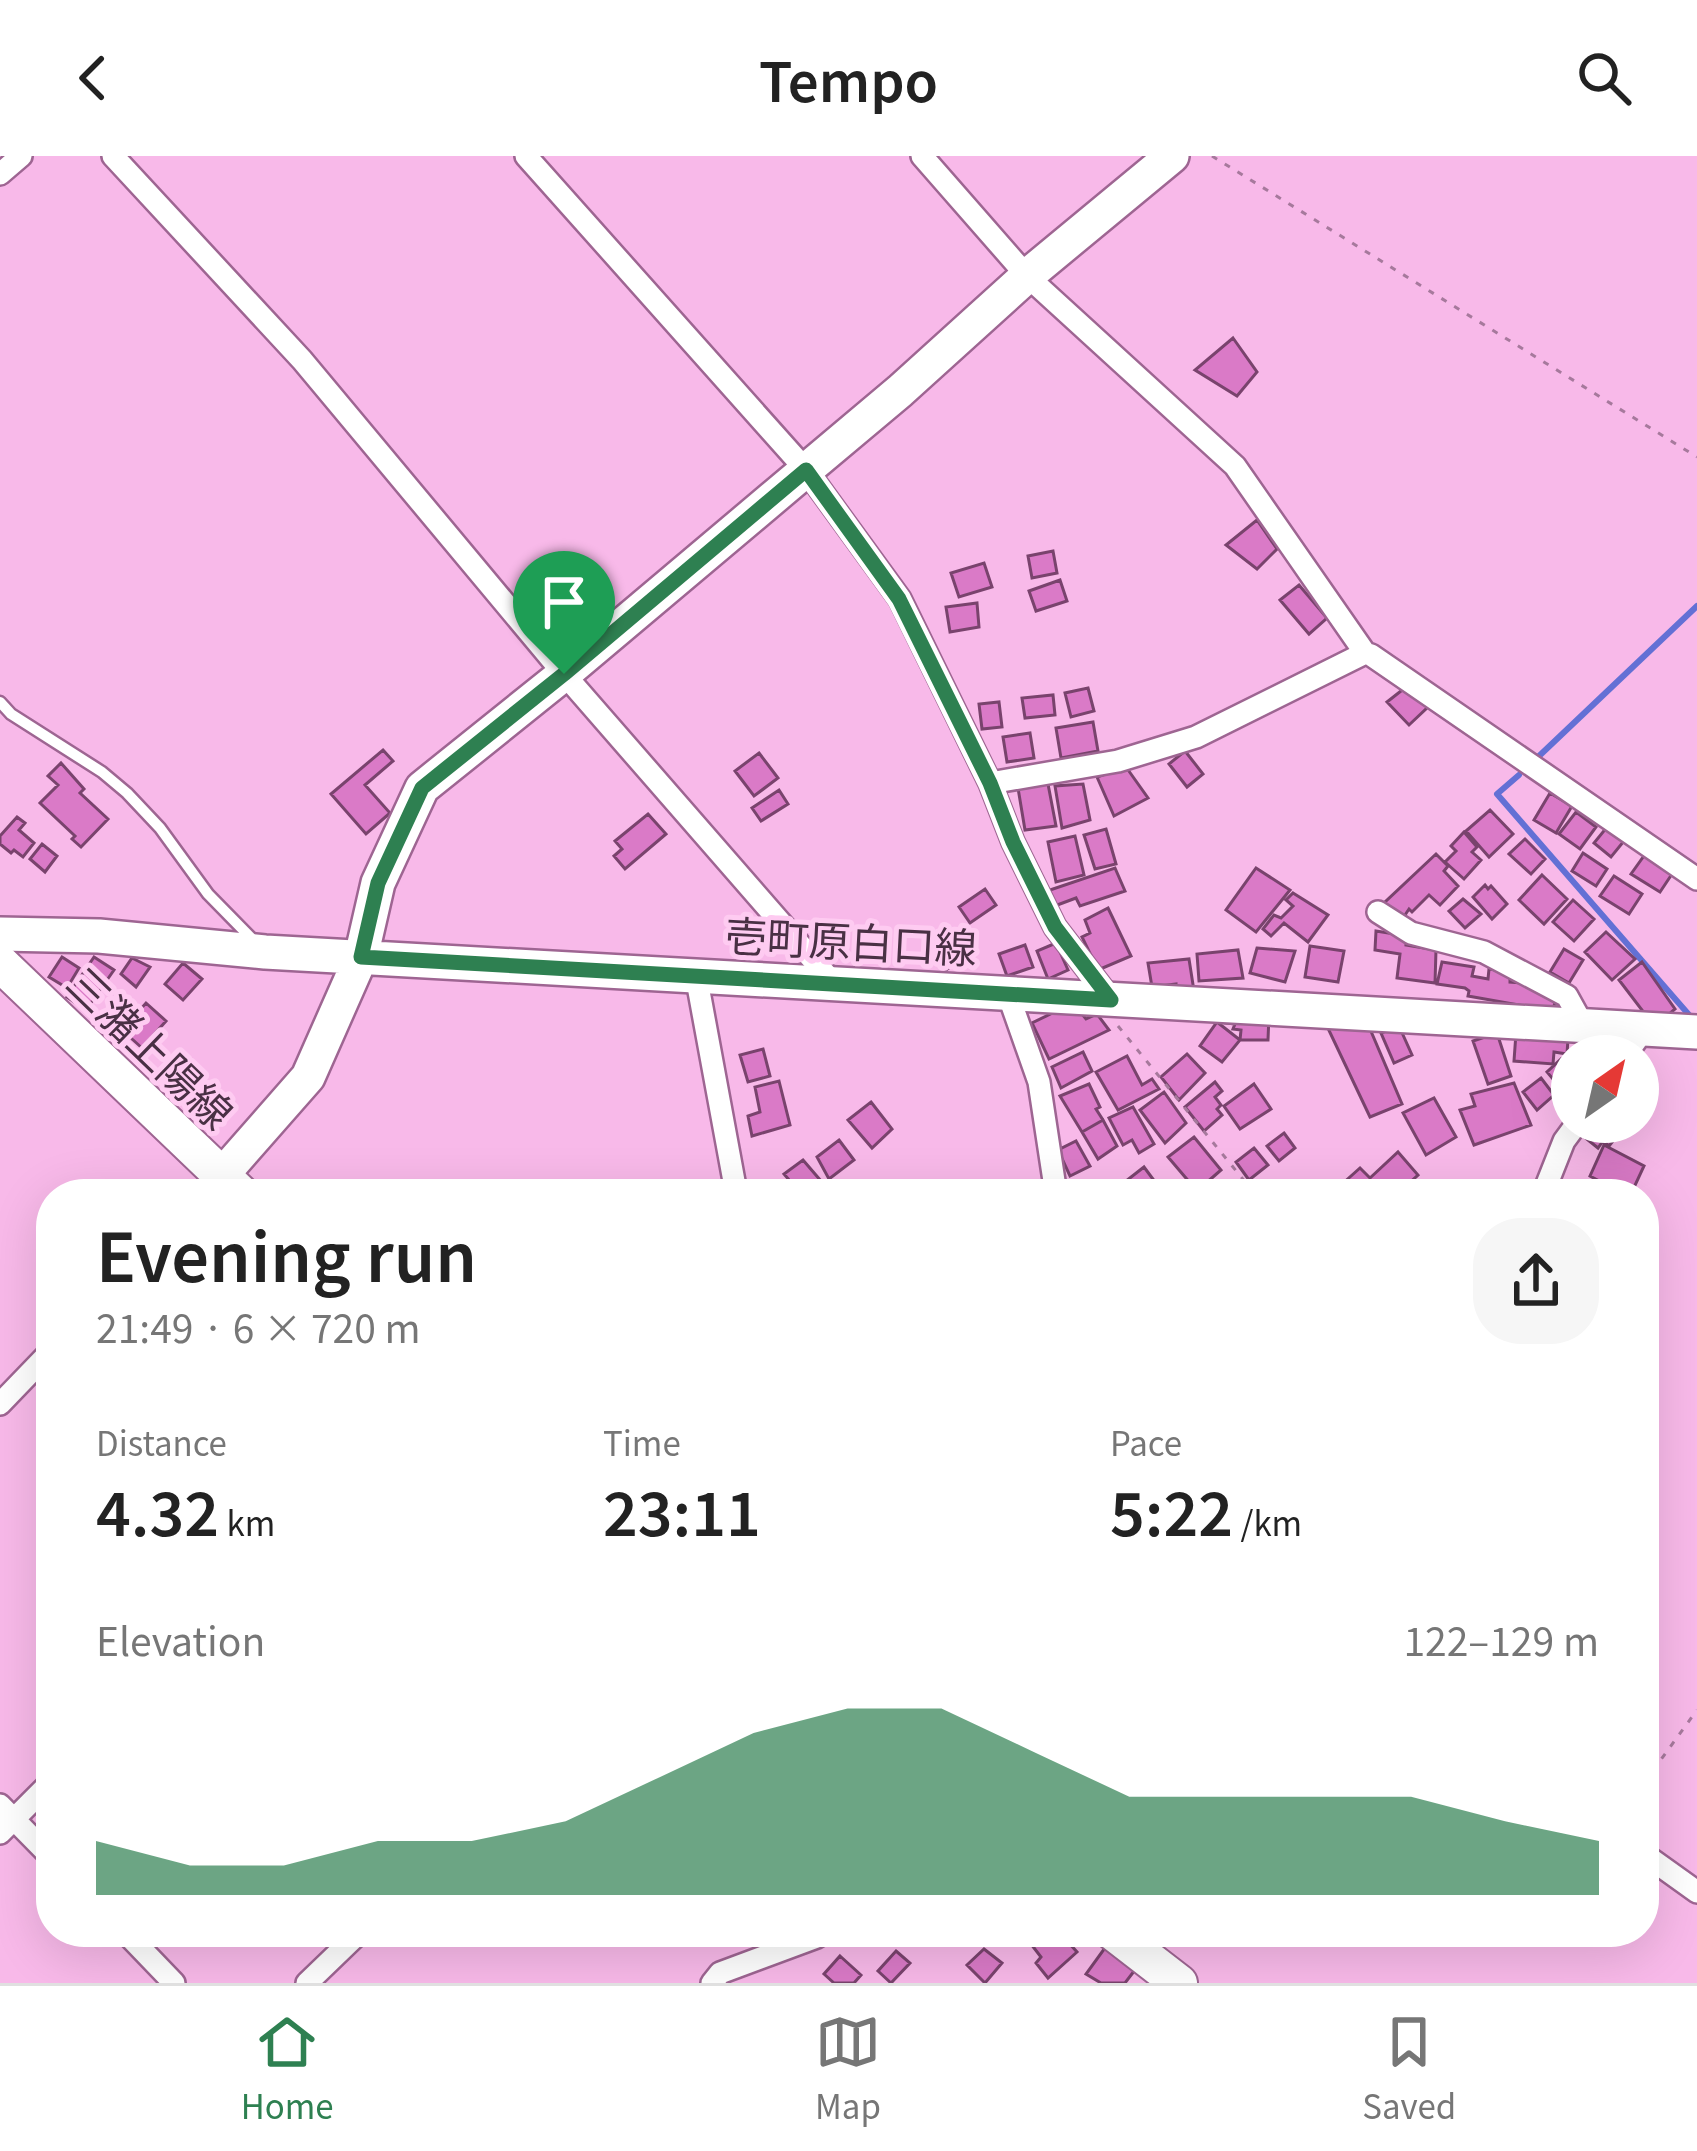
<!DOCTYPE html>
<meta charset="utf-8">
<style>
:root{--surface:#fff;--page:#f6f6f6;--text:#222;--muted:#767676;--line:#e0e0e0;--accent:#2e8051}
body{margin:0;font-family:Georgia,"Noto Sans JP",serif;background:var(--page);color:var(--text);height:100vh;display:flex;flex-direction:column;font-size:45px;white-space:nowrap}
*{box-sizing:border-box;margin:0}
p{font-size:39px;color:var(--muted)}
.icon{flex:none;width:66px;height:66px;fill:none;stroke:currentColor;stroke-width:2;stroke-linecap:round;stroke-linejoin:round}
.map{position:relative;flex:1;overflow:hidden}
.side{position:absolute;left:36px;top:1023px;width:1623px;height:768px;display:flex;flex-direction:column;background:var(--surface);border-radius:48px;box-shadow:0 12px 48px #0002}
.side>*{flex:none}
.needle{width:78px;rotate:34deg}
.buttons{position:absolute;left:1551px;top:879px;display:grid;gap:24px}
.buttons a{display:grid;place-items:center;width:108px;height:108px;border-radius:50%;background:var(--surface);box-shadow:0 12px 48px #0002;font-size:60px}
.pin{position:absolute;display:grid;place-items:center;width:102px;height:102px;color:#fff;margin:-123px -51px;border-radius:50% 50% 50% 0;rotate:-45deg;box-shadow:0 0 12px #0007}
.pin .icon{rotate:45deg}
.round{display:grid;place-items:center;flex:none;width:126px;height:126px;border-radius:48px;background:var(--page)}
.headline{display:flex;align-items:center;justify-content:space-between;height:204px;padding:0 60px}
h1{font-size:66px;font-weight:600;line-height:90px}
.metrics{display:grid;grid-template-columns:repeat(3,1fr);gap:18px;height:204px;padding:12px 60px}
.metrics div{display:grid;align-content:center}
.metrics b{font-size:60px;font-weight:600}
.metrics small{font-size:33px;font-weight:400}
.metrics p{font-size:33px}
.chart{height:336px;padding:24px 60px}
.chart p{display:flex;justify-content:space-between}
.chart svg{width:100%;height:216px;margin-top:12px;fill:var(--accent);opacity:.7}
header{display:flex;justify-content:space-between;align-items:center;height:156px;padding:0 60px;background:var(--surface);font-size:54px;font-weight:600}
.tabs{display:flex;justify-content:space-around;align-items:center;height:168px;border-top:3px solid var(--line);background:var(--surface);font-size:33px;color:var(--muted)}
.tabs a{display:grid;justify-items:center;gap:6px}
.tabs .current{color:var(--accent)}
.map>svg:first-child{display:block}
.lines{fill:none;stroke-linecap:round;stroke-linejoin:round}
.stream{stroke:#6370d5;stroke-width:6}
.building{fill:#da7ac7;stroke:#79436d;stroke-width:3}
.lane-casing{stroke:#9e6592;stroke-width:15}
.street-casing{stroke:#9e6592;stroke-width:26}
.secondary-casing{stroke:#9e6592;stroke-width:38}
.primary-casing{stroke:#9e6592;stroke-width:40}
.path{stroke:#a6799c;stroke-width:3;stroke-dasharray:6 9;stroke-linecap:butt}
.lane{stroke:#fff;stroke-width:10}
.street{stroke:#fff;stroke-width:21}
.secondary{stroke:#fff;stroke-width:33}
.primary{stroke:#fff;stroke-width:36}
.route-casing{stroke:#fff;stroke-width:24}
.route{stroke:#2e8051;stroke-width:15}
.labels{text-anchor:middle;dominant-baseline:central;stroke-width:10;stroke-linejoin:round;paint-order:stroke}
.street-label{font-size:42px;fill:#493044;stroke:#fecbf1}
</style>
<header><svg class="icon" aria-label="back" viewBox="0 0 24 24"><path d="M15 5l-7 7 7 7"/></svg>Tempo<svg class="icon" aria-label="search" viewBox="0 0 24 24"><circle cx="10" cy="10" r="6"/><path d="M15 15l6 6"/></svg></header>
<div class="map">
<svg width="1697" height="1827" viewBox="0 0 1697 1827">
<rect width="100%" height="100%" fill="#f8b9e9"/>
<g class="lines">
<path class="stream" d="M 1538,601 L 1697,450
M 1519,619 L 1497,638 L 1690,860"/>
</g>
<path class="building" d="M 1233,182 L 1257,216 L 1237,240 L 1195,214 Z
M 1257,364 L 1277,393 L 1257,413 L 1226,389 Z
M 1053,395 L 1057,417 L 1032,422 L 1028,400 Z
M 984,407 L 992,431 L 959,441 L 951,417 Z
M 1060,424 L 1067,445 L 1036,455 L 1029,435 Z
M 1299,429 L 1327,462 L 1309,478 L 1280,444 Z
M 977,447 L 979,471 L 950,476 L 946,451 Z
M 1406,531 L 1428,551 L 1409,569 L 1387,546 Z
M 1088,532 L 1094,555 L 1071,561 L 1065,537 Z
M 1053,539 L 1055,559 L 1025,562 L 1022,542 Z
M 999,546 L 1002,571 L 982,573 L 979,548 Z
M 1093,566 L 1098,595 L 1061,602 L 1056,572 Z
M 1030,577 L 1034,602 L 1007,606 L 1003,581 Z
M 383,594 L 393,605 L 365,629 L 390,657 L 366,678 L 331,638 Z
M 1185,595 L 1203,618 L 1187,631 L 1169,608 Z
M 759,597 L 778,622 L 754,640 L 735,615 Z
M 61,607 L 84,633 L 80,637 L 108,663 L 81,691 L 72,683 L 75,680 L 40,647 L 58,629 L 48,620 Z
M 1126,611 L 1148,642 L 1114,660 L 1097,621 Z
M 1048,628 L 1056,670 L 1025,674 L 1018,632 Z
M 1083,628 L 1090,664 L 1062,672 L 1055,630 Z
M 779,634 L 788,648 L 761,665 L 752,652 Z
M 1550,637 L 1572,650 L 1556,677 L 1534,664 Z
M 1490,654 L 1513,678 L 1489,701 L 1466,675 Z
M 1576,656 L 1596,671 L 1580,693 L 1559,678 Z
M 648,658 L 666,678 L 625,713 L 614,700 L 622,693 L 615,685 Z
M 17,661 L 25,667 L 19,674 L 34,687 L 23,701 L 14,694 L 11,697 L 0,688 L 0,680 Z
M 1607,671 L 1624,685 L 1611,701 L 1594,687 Z
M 1106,673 L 1116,708 L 1095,713 L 1084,679 Z
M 1464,676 L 1477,691 L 1472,696 L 1481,704 L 1464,723 L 1445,706 L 1456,695 L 1451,690 Z
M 1075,680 L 1084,719 L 1056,726 L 1048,686 Z
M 1525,683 L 1545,703 L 1531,718 L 1509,698 Z
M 42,688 L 57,700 L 45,716 L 30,703 Z
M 1583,697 L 1607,713 L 1596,730 L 1572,715 Z
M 1646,697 L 1674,715 L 1660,736 L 1631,718 Z
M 1436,698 L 1448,710 L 1444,715 L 1458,730 L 1440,749 L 1429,739 L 1412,756 L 1409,753 L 1403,762 L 1384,747 Z
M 1115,712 L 1125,735 L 1080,750 L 1076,742 L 1052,751 L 1047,735 Z
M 1256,712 L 1290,734 L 1256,776 L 1226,754 Z
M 1542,719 L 1567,743 L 1544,768 L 1519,744 Z
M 1614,720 L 1642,738 L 1629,758 L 1600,740 Z
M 1485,729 L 1488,733 L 1491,730 L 1507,748 L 1492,763 L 1473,741 Z
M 985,733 L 996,749 L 970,767 L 959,751 Z
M 1293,737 L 1328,759 L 1308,786 L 1284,767 L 1271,780 L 1263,773 L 1274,759 L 1281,762 L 1293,750 L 1286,744 Z
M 1463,743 L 1481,758 L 1465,772 L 1449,755 Z
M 1573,744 L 1594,763 L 1574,785 L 1553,766 Z
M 1108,752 L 1131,800 L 1098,814 L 1082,781 L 1090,777 L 1085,764 Z
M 947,769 L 969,798 L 946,814 L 925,785 Z
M 1376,775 L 1407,780 L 1406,789 L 1436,794 L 1435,827 L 1397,822 L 1400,798 L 1375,794 Z
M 1606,776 L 1635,803 L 1612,824 L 1585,796 Z
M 1056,787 L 1068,814 L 1048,823 L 1037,795 Z
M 1025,789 L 1033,811 L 1007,820 L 999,798 Z
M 1310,790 L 1344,795 L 1338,826 L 1305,821 Z
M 1257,792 L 1295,795 L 1285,826 L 1250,817 Z
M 1564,793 L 1583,804 L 1569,827 L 1550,816 Z
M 1238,794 L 1243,822 L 1199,825 L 1197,798 Z
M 62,801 L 79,812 L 67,832 L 49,821 Z
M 94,801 L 114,814 L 86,854 L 67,841 Z
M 132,802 L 150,811 L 136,831 L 121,818 Z
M 1189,803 L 1194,835 L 1176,836 L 1176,828 L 1152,831 L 1148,807 Z
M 1442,806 L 1474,811 L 1472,820 L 1488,823 L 1489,813 L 1510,816 L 1510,826 L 1536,828 L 1556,841 L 1553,855 L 1468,840 L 1469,835 L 1465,832 L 1437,828 Z
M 1642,806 L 1675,853 L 1661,865 L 1654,857 L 1648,862 L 1619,824 Z
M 183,807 L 202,823 L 183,844 L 165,828 Z
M 146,847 L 166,865 L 142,892 L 122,874 Z
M 1073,847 L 1086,863 L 1097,858 L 1109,874 L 1049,903 L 1032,867 Z
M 1226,855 L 1269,859 L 1268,884 L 1240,884 L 1241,874 L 1233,873 L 1235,868 L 1225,867 Z
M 1217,866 L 1240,884 L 1222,906 L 1200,890 Z
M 1325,866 L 1367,866 L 1402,948 L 1370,961 Z
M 1399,870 L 1412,899 L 1394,907 L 1381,877 Z
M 1497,877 L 1511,920 L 1488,928 L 1473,885 Z
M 1516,877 L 1568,883 L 1567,898 L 1554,896 L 1553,908 L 1514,905 Z
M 763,893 L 770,920 L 748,926 L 740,899 Z
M 1083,896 L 1092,915 L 1061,932 L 1052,911 Z
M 1187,898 L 1205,917 L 1179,944 L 1161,921 Z
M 1127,900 L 1142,929 L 1152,923 L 1159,933 L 1118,954 L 1096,916 Z
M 1561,903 L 1572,918 L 1572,938 L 1568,941 L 1547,916 Z
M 1541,922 L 1554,939 L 1537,954 L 1523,936 Z
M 779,925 L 790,969 L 752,980 L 748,960 L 760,956 L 755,931 Z
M 1215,926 L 1222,935 L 1215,941 L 1221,949 L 1217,953 L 1222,959 L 1204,975 L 1185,951 Z
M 1514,927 L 1531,969 L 1474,989 L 1460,954 L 1475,950 L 1471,938 Z
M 1089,928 L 1100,951 L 1096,953 L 1103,964 L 1082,976 L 1060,940 Z
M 1254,928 L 1271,953 L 1240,973 L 1224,950 Z
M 1164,936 L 1186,967 L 1165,987 L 1140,954 Z
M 1434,942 L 1456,981 L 1426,999 L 1403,957 Z
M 871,946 L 892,973 L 872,992 L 848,964 Z
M 1133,951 L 1154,988 L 1139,997 L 1132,984 L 1123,989 L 1109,962 Z
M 1103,964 L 1117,990 L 1098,1003 L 1082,976 Z
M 1586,966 L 1628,966 L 1609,990 L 1603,985 L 1598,992 L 1578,976 Z
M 1284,977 L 1295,992 L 1279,1005 L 1267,990 Z
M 1194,981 L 1221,1014 L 1197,1035 L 1168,1001 Z
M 839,984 L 854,1004 L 829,1023 L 817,1001 Z
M 1076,985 L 1090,1010 L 1070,1020 L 1058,994 Z
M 1604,989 L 1644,1010 L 1631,1038 L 1624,1038 L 1590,1020 Z
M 1254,992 L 1268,1009 L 1249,1024 L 1236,1006 Z
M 1398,996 L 1418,1019 L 1397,1038 L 1331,1038 L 1360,1012 L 1370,1022 Z
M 803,1004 L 821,1025 L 801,1038 L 784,1018 Z
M 1144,1011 L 1164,1038 L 1121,1038 L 1117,1032 Z
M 1042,1776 L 1059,1776 L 1077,1796 L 1048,1822 L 1036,1807 L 1041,1801 L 1031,1788 Z
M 1107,1789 L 1138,1810 L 1125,1827 L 1101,1827 L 1086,1818 Z
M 984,1793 L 1002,1807 L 985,1827 L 967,1809 Z
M 896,1795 L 910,1807 L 891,1827 L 878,1815 Z
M 840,1800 L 861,1819 L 854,1827 L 834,1827 L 824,1818 Z"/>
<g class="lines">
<g class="lane-casing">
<path id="lane" d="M 0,546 L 11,558 L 102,616 L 127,637 L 160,672 L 208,738 L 257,788"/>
</g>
<g class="street-casing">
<path id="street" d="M 113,0 L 302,204 L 564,518 L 835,829
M 526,0 L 806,314 L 900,443 L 990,627 L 1013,686 L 1055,771 L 1111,844
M 922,0 L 1027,120 L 1235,310 L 1365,497
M 0,18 L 21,0
M 990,627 L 1118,605 L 1196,581 L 1365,497 L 1371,499 L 1697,723
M 1378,756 L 1411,777 L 1484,796 L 1567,840 L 1583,869
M 696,819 L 736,1036 L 733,1038
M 1008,838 L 1039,926 L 1056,1038
M 1625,900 L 1645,872
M 1543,1038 L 1564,985 L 1578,966
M 0,1248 L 51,1195
M 0,1649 L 51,1701
M 0,1677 L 51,1626
M 1644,1698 L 1697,1736
M 125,1776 L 174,1827
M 307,1827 L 360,1776
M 712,1827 L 720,1817 L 817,1781 L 820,1776"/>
</g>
<g class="secondary-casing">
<path id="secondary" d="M 0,778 L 99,780 L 265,796 L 1697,876
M 222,1019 L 308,921 L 361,801 L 378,727 L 422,632 L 564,518 L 806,314 L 900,235 L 1027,120 L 1172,0"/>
</g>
<g class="primary-casing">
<path id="primary" d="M 0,807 L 241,1038
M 1113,1776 L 1179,1827"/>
</g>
<path class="path" d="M 1212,0 L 1697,301
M 1118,870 L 1255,1038
M 1644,1627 L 1697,1554"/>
<use href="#lane" class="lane"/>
<use href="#street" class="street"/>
<use href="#secondary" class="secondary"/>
<use href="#primary" class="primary"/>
</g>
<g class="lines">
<g class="route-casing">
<path id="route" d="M 806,314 L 899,443 L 990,627 L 1013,686 L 1055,771 L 1111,844 L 361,801 L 378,727 L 422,632 L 564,518 Z"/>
</g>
<use href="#route" class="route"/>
</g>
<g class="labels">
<g class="street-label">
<text transform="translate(851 783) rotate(3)">壱町原白口線</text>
<text transform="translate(152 890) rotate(44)">三潴上陽線</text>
</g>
</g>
</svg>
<div class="buttons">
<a><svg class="needle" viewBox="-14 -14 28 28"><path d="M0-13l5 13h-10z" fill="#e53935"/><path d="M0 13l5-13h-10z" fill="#767676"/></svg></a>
</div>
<div class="pin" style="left:564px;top:518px;background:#1e9e55"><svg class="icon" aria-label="arrive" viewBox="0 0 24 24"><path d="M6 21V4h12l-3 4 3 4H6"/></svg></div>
<section class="side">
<div class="headline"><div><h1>Evening run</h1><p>21:49 · 6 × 720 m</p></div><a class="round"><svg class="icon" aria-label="share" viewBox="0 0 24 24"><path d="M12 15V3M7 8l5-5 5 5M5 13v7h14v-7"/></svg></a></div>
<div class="metrics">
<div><p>Distance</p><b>4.32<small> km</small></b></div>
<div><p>Time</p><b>23:11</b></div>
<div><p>Pace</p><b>5:22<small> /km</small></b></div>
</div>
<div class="chart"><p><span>Elevation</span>122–129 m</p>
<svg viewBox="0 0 160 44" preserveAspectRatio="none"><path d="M0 44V33L10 38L20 38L30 33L40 33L50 29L60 20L70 11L80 6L90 6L100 15L110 24L120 24L130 24L140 24L150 29L160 33V44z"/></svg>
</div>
</section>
</div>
<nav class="tabs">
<a class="current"><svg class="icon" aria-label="home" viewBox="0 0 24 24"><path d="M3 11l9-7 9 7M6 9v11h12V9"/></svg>Home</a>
<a><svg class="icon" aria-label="map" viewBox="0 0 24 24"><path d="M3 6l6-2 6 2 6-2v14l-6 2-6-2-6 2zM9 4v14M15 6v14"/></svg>Map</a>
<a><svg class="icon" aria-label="saved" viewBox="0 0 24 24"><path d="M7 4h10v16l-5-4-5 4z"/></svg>Saved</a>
</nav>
